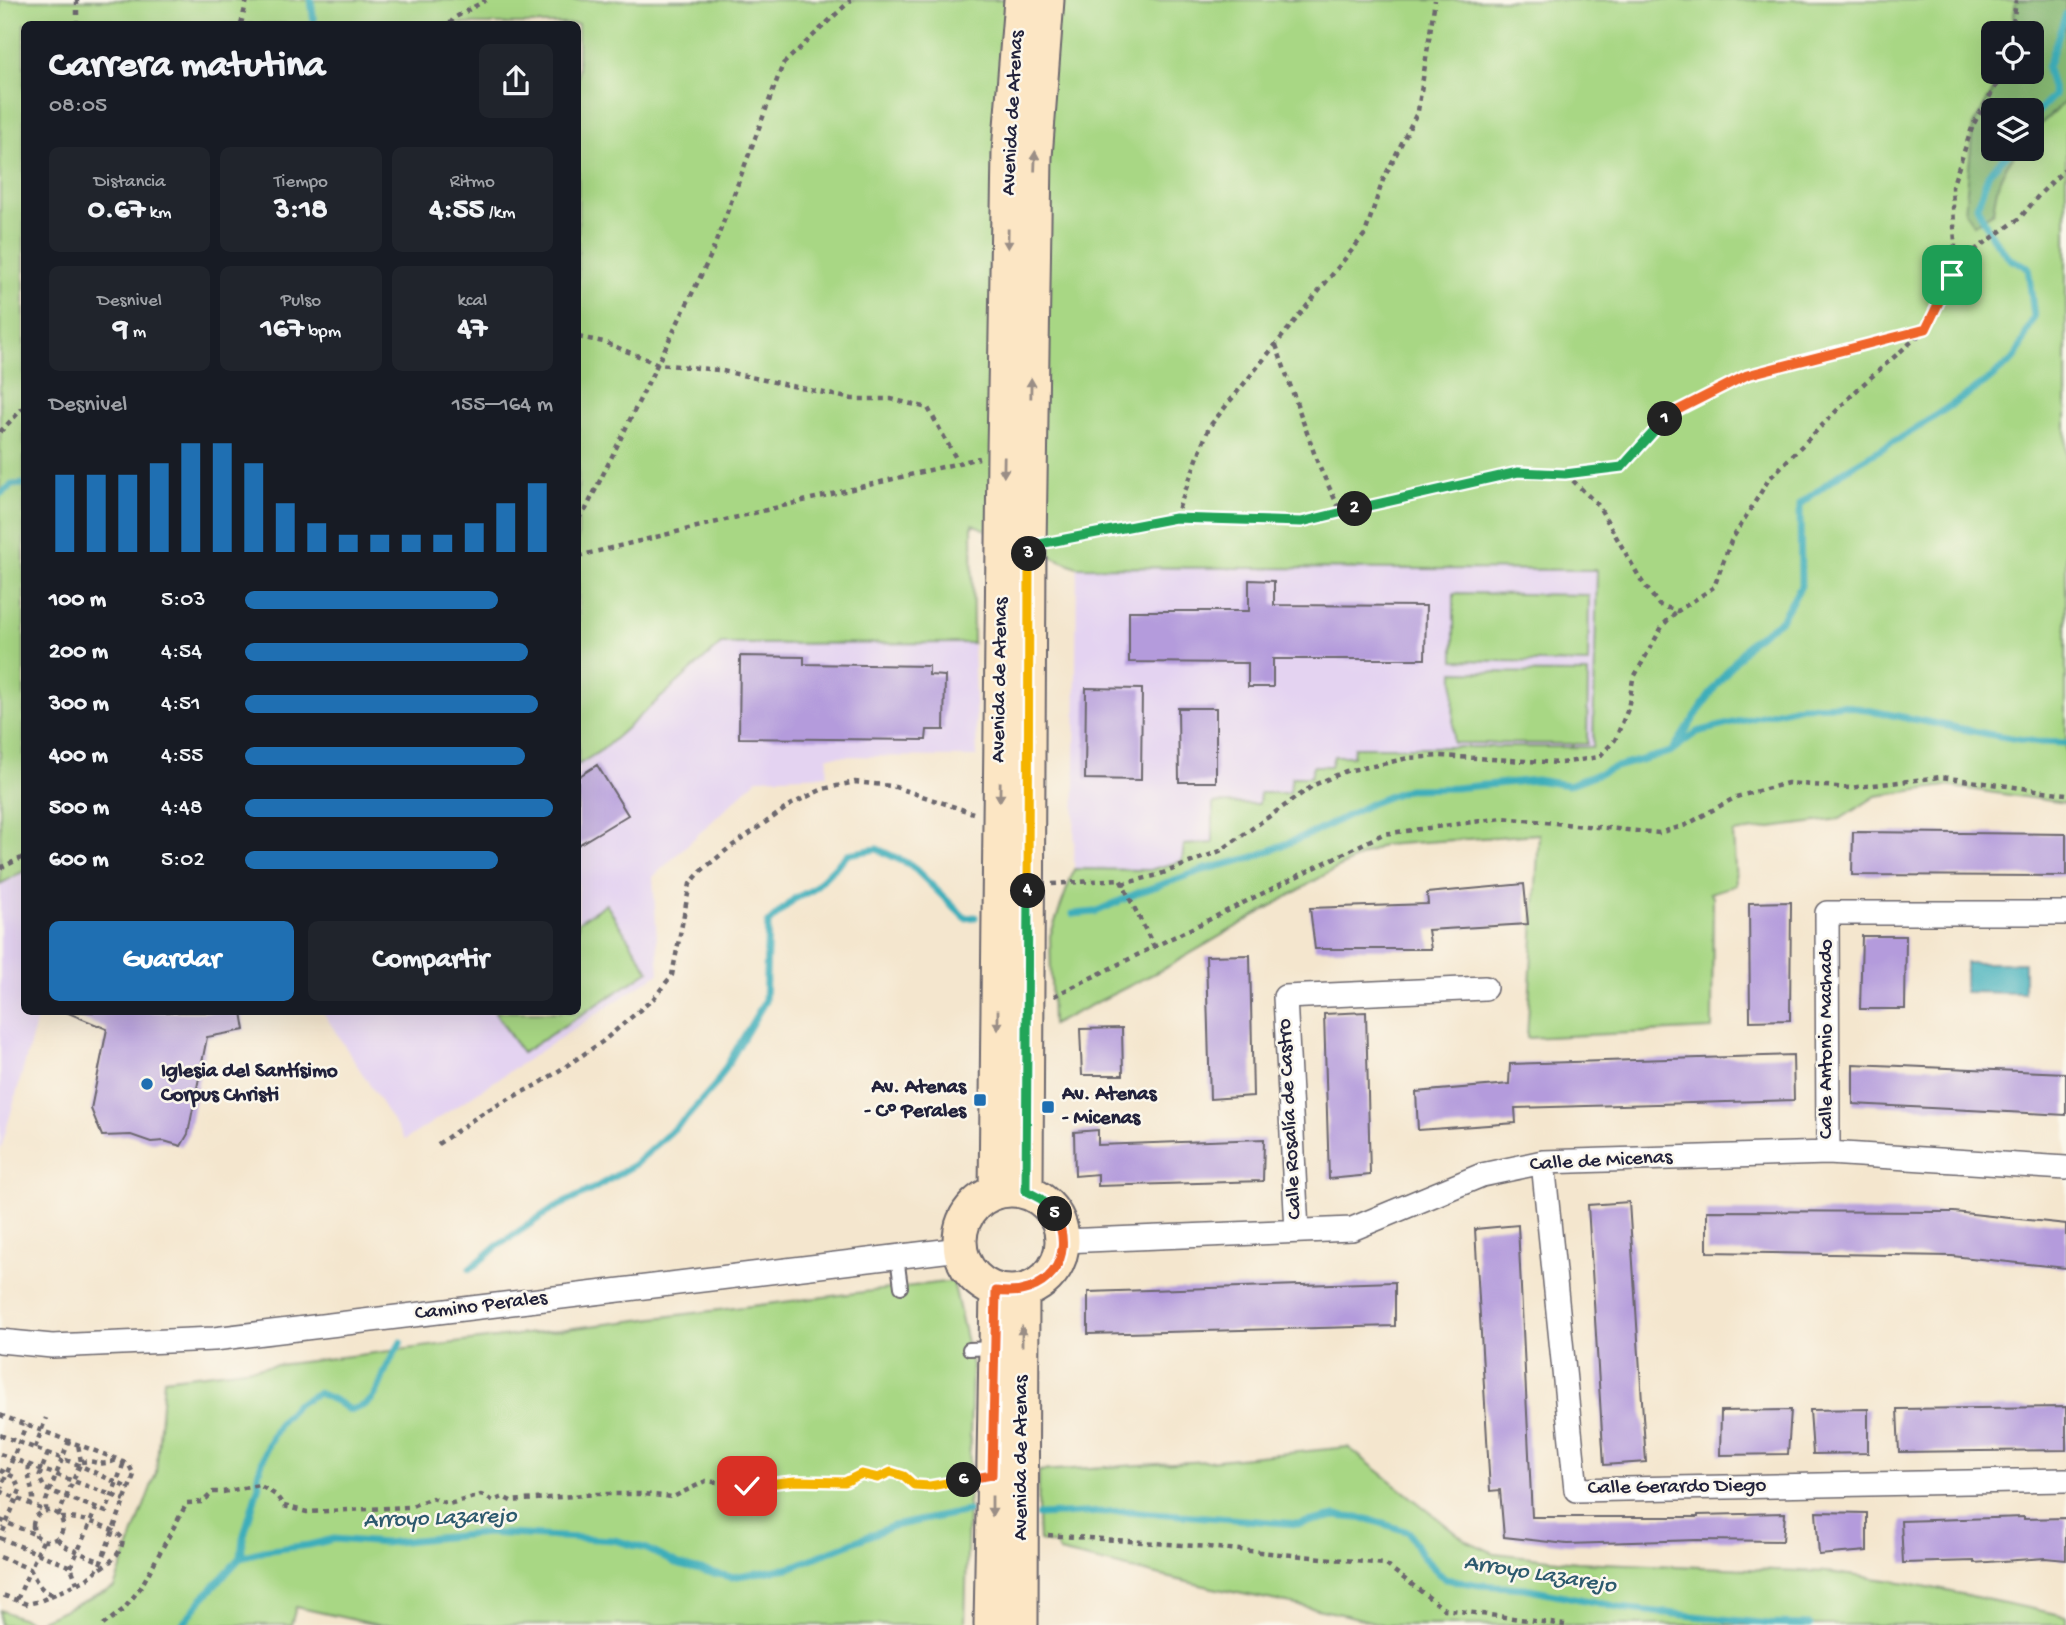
<!DOCTYPE html>
<html lang="es">
<meta charset="utf-8">
<style>
:root{--surface:#171b24;--page:#20242c;--text:#f1f3f6;--muted:#9ea1a6;--accent:#1f6fb2}
body{margin:0;font-family:"Gochi Hand",sans-serif;background:var(--page);color:var(--text);height:100vh;display:flex;flex-direction:column;font-size:26px;white-space:nowrap}
*{box-sizing:border-box;margin:0}
p{font-size:23px;color:var(--muted)}
.icon{flex:none;width:38px;height:38px;fill:none;stroke:currentColor;stroke-width:2;stroke-linecap:round;stroke-linejoin:round}
.map{position:relative;flex:1;overflow:hidden}
.side{position:absolute;left:21px;top:21px;width:560px;height:994px;display:flex;flex-direction:column;background:var(--surface);border-radius:10px;box-shadow:0 7px 28px #0002}
.side>*{flex:none}
.fabs{position:absolute;left:1981px;top:21px;display:grid;gap:14px}
.fabs a{display:grid;place-items:center;width:63px;height:63px;border-radius:10px;background:var(--surface);box-shadow:0 7px 28px #0002;font-size:35px}
.pin{position:absolute;display:grid;place-items:center;width:60px;height:60px;color:#fff;margin:-30px;border-radius:14px;box-shadow:0 4px 10px #0006}
.km{position:absolute;width:35px;height:35px;margin:-18px;border-radius:50%;background:#222;color:#fff;font-size:19px;line-height:35px;text-align:center}
.round{display:grid;place-items:center;flex:none;width:74px;height:74px;border-radius:10px;background:var(--page)}
.summary{display:flex;align-items:center;justify-content:space-between;height:119px;padding:0 28px}
h1{font-size:38px;font-weight:700;line-height:52px}
.figures{display:grid;grid-template-columns:repeat(3,1fr);gap:10px;height:119px;padding:7px 28px}
.figures div{display:grid;align-content:center;border-radius:10px;background:var(--page);text-align:center}
.figures b{font-size:30px;font-weight:700}
.figures small{font-size:19px;font-weight:400}
.figures p{font-size:19px}
.chart{height:196px;padding:14px 28px}
.chart p{display:flex;justify-content:space-between}
.chart svg{width:100%;height:126px;margin-top:7px;stroke:var(--accent);stroke-width:6}
.cta{display:flex;gap:14px;margin-top:auto;padding:14px 28px}
.cta a{flex:1;height:80px;border-radius:10px;background:var(--accent);color:#fff;font-size:28px;font-weight:700;line-height:80px;text-align:center}
.cta a+a{background:var(--page);color:var(--text)}
ul{padding:0 28px;list-style:none;font-size:23px}
li{display:grid;grid-template-columns:112px 84px 1fr;align-items:center;height:52px}
li i{height:18px;border-radius:9px;background:var(--accent)}
.map>svg:first-child{display:block}
.built{fill:#e4d3f1}
.green{fill:#a8d784;stroke:#657c60;stroke-width:2;fill-rule:evenodd}
.forest{fill:#86b872;stroke:#546d56;stroke-width:2}
.water{fill:#3eaeba;stroke:#30687a;stroke-width:2}
.lines{fill:none;stroke-linecap:round;stroke-linejoin:round}
.stream{stroke:#3eaeba;stroke-width:7}
.building{fill:#b49bdc}
.service-casing{stroke:#6c676e;stroke-width:16}
.minor-casing{stroke:#6c676e;stroke-width:26}
.secondary-casing{stroke:#6c676e;stroke-width:37}
.path{stroke:#6c676e;stroke-width:4.5;stroke-dasharray:5 5;stroke-linecap:butt}
.service{stroke:#fff;stroke-width:12}
.minor{stroke:#fff;stroke-width:23}
.secondary{stroke:#fce6c4;stroke-width:33}
.oneway{fill:#9a8e86}
.split-1-casing{stroke:#fff;stroke-width:14}
.split-2-casing{stroke:#fff;stroke-width:14}
.split-3-casing{stroke:#fff;stroke-width:14}
.split-4-casing{stroke:#fff;stroke-width:14}
.split-5-casing{stroke:#fff;stroke-width:14}
.split-6-casing{stroke:#fff;stroke-width:14}
.split-7-casing{stroke:#fff;stroke-width:14}
.split-1{stroke:#f0652b;stroke-width:9}
.split-2{stroke:#22a559;stroke-width:9}
.split-3{stroke:#22a559;stroke-width:9}
.split-4{stroke:#f5b400;stroke-width:9}
.split-5{stroke:#22a559;stroke-width:9}
.split-6{stroke:#f0652b;stroke-width:9}
.split-7{stroke:#f5b400;stroke-width:9}
.poi-dot{fill:#1f6fb2;stroke:#fbf7ec;stroke-width:2.5}
.labels{text-anchor:middle;dominant-baseline:central;stroke-width:5;stroke-linejoin:round;paint-order:stroke}
.street-label{font-size:21px;fill:#22223b;stroke:#fbf7ec}
.poi-label{font-size:21px;font-weight:bold;fill:#22223b;stroke:#fbf7ec;text-anchor:start}
.water-label{font-size:23px;font-style:italic;fill:#2d5a6e;stroke:#fbf7ec}
</style>
<div class="map">
<svg width="2066" height="1625" viewBox="0 0 2066 1625">
<rect width="100%" height="100%" fill="#fbf7ec"/>
<filter id="ink" filterUnits="userSpaceOnUse"><feTurbulence type="fractalNoise" baseFrequency=".0143" numOctaves="2"/><feDisplacementMap in="SourceGraphic" scale="14" xChannelSelector="R" yChannelSelector="G"/><feConvolveMatrix kernelMatrix="1 2 1 2 8 2 1 2 1" color-interpolation-filters="sRGB"/></filter>
<filter id="wash" filterUnits="userSpaceOnUse"><feTurbulence type="fractalNoise" baseFrequency=".00686" numOctaves="4" result="noise"/><feDisplacementMap in="SourceGraphic" scale="28" xChannelSelector="R" yChannelSelector="G"/><feGaussianBlur stdDeviation="1.57" result="paint"/><feColorMatrix in="noise" values="0 0 0 0 0 0 0 0 0 0 0 0 0 0 0 0 0 1.4 0 .05"/><feComposite in="paint" operator="in"/></filter>
<g filter="url(#wash)">
<rect width="100%" height="100%" fill="#f4e6ce"/>
<path class="built" d="M 1077,567 L 1598,570 L 1593,747 L 1354,748 L 1354,756 L 1334,756 L 1331,766 L 1311,777 L 1290,793 L 1260,793 L 1259,804 L 1213,844 L 1182,861 L 1149,870 L 1074,869 Z
M 973,643 L 977,757 L 828,756 L 827,775 L 758,778 L 653,877 L 659,973 L 405,1140 L 323,1012 L 578,1012 L 578,765 L 603,749 L 721,644 Z
M 24,871 L 24,1012 L 39,1012 L 0,1152 L 0,884 Z"/>
<path class="green" d="M 0,0 L 2066,0 L 2066,803 L 1946,786 L 1876,796 L 1840,819 L 1733,833 L 1736,885 L 1710,893 L 1713,897 L 1712,1029 L 1527,1038 L 1539,834 L 1383,845 L 1330,872 L 1167,967 L 1052,1025 L 1050,936 L 1074,869 L 1149,870 L 1182,861 L 1184,845 L 1213,843 L 1213,803 L 1259,804 L 1260,793 L 1289,793 L 1292,777 L 1311,777 L 1313,766 L 1331,766 L 1334,756 L 1353,756 L 1354,747 L 1593,747 L 1597,570 L 1077,567 L 972,524 L 973,643 L 721,644 L 603,749 L 578,765 L 578,24 L 24,24 L 24,871 L 0,884 ZM 1993,33 L 2032,33 L 2032,72 L 1993,72 ZM 1993,110 L 2032,110 L 2032,149 L 1993,149 Z
M 1454,593 L 1589,595 L 1588,663 L 1454,660 Z
M 1454,672 L 1588,673 L 1587,744 L 1453,743 Z
M 606,904 L 649,971 L 522,1053 L 495,1012 L 578,1012 L 578,922 Z
M 953,1281 L 972,1365 L 965,1625 L 377,1625 L 296,1607 L 291,1625 L 0,1625 L 0,1610 L 34,1623 L 114,1588 L 156,1473 L 164,1379 Z
M 1348,1447 L 1465,1540 L 1494,1553 L 1577,1562 L 1827,1572 L 1909,1583 L 2066,1616 L 2066,1625 L 1384,1625 L 1346,1615 L 1213,1588 L 1059,1552 L 1056,1545 L 1039,1541 L 1038,1515 L 1039,1471 L 1208,1461 Z"/>
<path class="forest" d="M 2016,0 L 2066,0 L 2066,101 L 2032,132 L 2032,110 L 1993,110 L 1993,149 L 2019,149 C 2000,173 1997,182 1993,212 L 1974,225 L 1965,212 L 1973,125 L 2004,72 L 2032,72 L 2032,33 L 2012,33 Z"/>
<path class="water" d="M 1965,963 L 2024,963 L 2024,993 L 1965,992 Z"/>
<g class="lines">
<path class="stream" d="M 311,0 L 314,24
M 2032,118 L 2054,95 L 2047,68 L 2066,14
M 0,494 L 12,485 L 24,484
M 1674,748 L 1715,687 L 1750,642 L 1781,620 L 1801,586 L 1800,504 L 1845,470 L 1912,431 L 1985,383 L 2015,358 L 2034,317 L 2028,267 L 2010,259 L 1992,237 L 1977,206 L 1989,173 L 2013,149
M 1073,914 L 1095,912 L 1140,892 L 1203,870 L 1254,857 L 1315,832 L 1372,803 L 1408,789 L 1455,788 L 1536,780 L 1568,785 L 1616,767 L 1670,752 L 1697,732 L 1801,706 L 1842,705 L 1988,734 L 2036,742 L 2066,743
M 470,1269 L 496,1247 L 552,1209 L 593,1189 L 634,1165 L 687,1117 L 716,1084 L 765,1001 L 768,923 L 794,899 L 812,890 L 848,854 L 877,849 L 911,865 L 965,918 L 975,917
M 1038,1515 L 1127,1511 L 1299,1524 L 1335,1516 L 1368,1519 L 1409,1532 L 1422,1556 L 1445,1579 L 1480,1585 L 1525,1588 L 1629,1609 L 1770,1624 L 1810,1625
M 241,1557 L 243,1538 L 259,1485 L 258,1474 L 268,1444 L 280,1422 L 297,1404 L 318,1393 L 336,1401 L 349,1410 C 378,1405 377,1389 387,1367 C 391,1359 396,1351 401,1342
M 182,1625 L 203,1598 L 241,1557 L 263,1551 L 309,1545 L 334,1539 L 384,1543 L 487,1533 L 614,1540 L 647,1549 L 679,1565 L 731,1577 L 789,1568 L 893,1526 L 968,1511"/>
</g>
<g id="blocks">
<path class="building" d="M 1249,580 L 1274,581 L 1274,605 L 1426,606 L 1425,659 L 1273,659 L 1273,687 L 1248,687 L 1248,663 L 1129,662 L 1129,611 L 1249,611 Z
M 740,656 L 804,657 L 804,664 L 929,666 L 929,675 L 945,676 L 944,730 L 927,730 L 926,740 L 739,738 Z
M 1086,688 L 1142,689 L 1141,780 L 1085,779 Z
M 1178,708 L 1216,708 L 1216,782 L 1179,782 Z
M 597,765 L 628,815 L 578,845 L 578,777 Z
M 1853,832 L 2066,834 L 2066,876 L 1852,875 Z
M 1524,884 L 1528,924 L 1428,930 L 1431,949 L 1315,949 L 1310,908 L 1428,904 L 1427,893 Z
M 1791,902 L 1790,1020 L 1750,1021 L 1749,903 Z
M 1862,936 L 1906,936 L 1905,1009 L 1860,1009 Z
M 1250,955 L 1253,1096 L 1210,1099 L 1206,956 Z
M 66,1012 L 242,1012 L 245,1030 L 207,1037 L 188,1134 L 181,1146 L 164,1141 L 151,1142 L 131,1135 L 102,1136 L 91,1109 L 107,1029 Z
M 1366,1012 L 1370,1175 L 1329,1179 L 1324,1014 Z
M 1122,1028 L 1123,1075 L 1082,1075 L 1080,1029 Z
M 1793,1055 L 1794,1100 L 1515,1108 L 1516,1123 L 1418,1130 L 1416,1092 L 1509,1084 L 1510,1064 Z
M 1853,1064 L 2066,1073 L 2066,1115 L 1853,1104 Z
M 1098,1130 L 1098,1145 L 1264,1139 L 1263,1181 L 1098,1186 L 1098,1174 L 1075,1176 L 1074,1132 Z
M 1629,1202 L 1646,1462 L 1604,1465 L 1588,1205 Z
M 1707,1211 L 1954,1212 L 2066,1224 L 2066,1268 L 1952,1256 L 1707,1252 Z
M 1518,1225 L 1532,1517 L 1698,1517 L 1698,1515 L 1785,1513 L 1783,1541 L 1697,1540 L 1567,1544 L 1504,1537 L 1500,1490 L 1490,1491 L 1475,1229 Z
M 1395,1282 L 1395,1326 L 1088,1334 L 1088,1292 Z
M 2066,1407 L 2066,1450 L 1899,1452 L 1897,1409 Z
M 1868,1409 L 1868,1453 L 1813,1454 L 1810,1410 Z
M 1791,1410 L 1788,1454 L 1720,1455 L 1721,1411 Z
M 1816,1512 L 1867,1513 L 1867,1551 L 1819,1555 Z
M 2024,1517 L 2024,1519 L 2066,1518 L 2066,1560 L 2045,1558 L 1974,1563 L 1974,1561 L 1903,1563 L 1901,1521 Z"/>
</g>
</g>
<g filter="url(#ink)">
<use href="#blocks" fill-opacity="0" stroke="#6c676e" stroke-width="2"/>
<g class="lines">
<g class="service-casing">
<path id="service" d="M 897,1257 L 901,1287
M 969,1349 L 995,1348"/>
</g>
<g class="minor-casing">
<path id="minor" d="M 1828,1153 L 1827,913 L 2066,913
M 1543,1162 L 1576,1490 L 2066,1480
M 1297,1231 L 1285,997 L 1485,988
M 1063,1241 L 1352,1229 L 1482,1175 L 1543,1162 L 1828,1153 L 2066,1168
M 0,1341 L 52,1346 L 214,1339 L 960,1249"/>
</g>
<g class="secondary-casing">
<path id="secondary" d="M960 1241a51 51 0 1 1 102 0a51 51 0 1 1-102 0Z
M 1026,1191 L 1029,546 L 1035,157 L 1047,0
M 996,1192 L 1004,452 L 1009,152 L 1021,0
M 991,1625 L 997,1291
M 1021,1625 L 1022,1292"/>
</g>
<path class="path" d="M 77,0 L 77,24
M 241,24 L 247,0
M 450,24 L 454,18 L 486,0
M 2012,33 L 2016,0
M 1954,272 L 1961,260 L 2020,218 L 2039,195 L 2066,168
M 578,337 L 604,342 L 658,364 L 718,370 L 852,399 L 891,399 L 928,408 L 958,462
M 1276,345 L 1318,464 L 1341,512
M 0,432 L 24,407
M 1566,473 L 1622,467 L 1669,414 L 1747,375 L 1924,330
M 1175,518 L 1209,427 L 1365,234 L 1383,180 L 1418,111 L 1435,0
M 578,519 L 586,509 L 711,255 L 783,64 L 851,0
M 1054,541 L 1175,518 L 1302,522 L 1518,472 L 1565,473 L 1598,505 L 1641,580 L 1659,605 L 1678,611 L 1714,587 L 1731,541 L 1769,479 L 1860,387 L 1926,329 L 1952,275 L 1955,244 L 1952,187 L 1973,125 L 2004,72
M 578,556 L 979,458
M 0,868 L 24,857
M 1052,884 L 1120,879 L 1154,947
M 1122,884 L 1158,875 L 1220,851 L 1314,785 L 1346,771 L 1378,765 L 1408,758 L 1441,756 L 1561,763 L 1599,757 L 1615,740 L 1628,709 L 1633,679 L 1663,625 L 1677,611
M 1054,996 L 1383,834 L 1503,818 L 1659,833 L 1686,825 L 1736,797 L 1788,783 L 1849,788 L 1941,777 L 2066,794
M 438,1144 L 484,1112 L 542,1082 L 602,1042 L 654,998 L 672,975 L 690,884 L 701,871 L 729,848 L 792,804 L 823,789 L 855,782 L 892,786 L 973,813
M 0,1415 L 119,1460 L 129,1465 L 134,1475 L 101,1562 L 96,1571 L 87,1579 L 40,1601 L 27,1604 L 0,1594
M 0,1435 L 79,1465 L 130,1489
M 35,1448 L 46,1418
M 48,1453 L 39,1477 L 45,1489 L 106,1512 L 124,1462
M 0,1454 L 125,1500
M 81,1462 C 97,1459 97,1468 116,1460
M 29,1465 C 27,1480 34,1490 33,1504
M 0,1470 L 14,1477 L 20,1490 L 0,1539
M 0,1491 L 46,1511 L 46,1501 L 69,1441
M 0,1491 L 26,1425
M33 1526a15 15 0 1 1 30 0a15 15 0 1 1-30 0Z
M 58,1516 L 81,1462 L 78,1444
M 61,1518 C 78,1517 112,1525 123,1539 C 122,1554 109,1564 96,1571
M 0,1520 L 34,1534
M 1048,1535 L 1208,1547 L 1385,1564 L 1444,1609 L 1565,1625
M 0,1538 L 71,1567 L 77,1583
M 57,1539 L 64,1546 L 101,1562
M 43,1541 L 30,1569 C 36,1580 39,1590 52,1594
M 0,1557 L 30,1569 L 17,1600
M 71,1567 L 96,1509
M 103,1625 L 124,1609 L 141,1587 L 187,1503 L 203,1502 L 213,1492 L 223,1492 L 259,1485 L 276,1495 L 284,1506 L 307,1512 L 409,1507 L 432,1498 L 449,1504 L 481,1495 L 493,1501 L 503,1497 L 511,1501 L 597,1494 L 643,1494 L 673,1497 L 706,1481 L 747,1486 L 795,1481 L 845,1482 L 861,1474 L 878,1478 L 891,1472 L 904,1476 L 914,1485 L 930,1486 L 967,1480"/>
<use href="#service" class="service"/>
<use href="#minor" class="minor"/>
<use href="#secondary" class="secondary"/>
</g>
<defs><path id="oneway-solid" d="M-6-.8H1V-3.2L6.5 0L1 3.2V.8H-6Z" transform="scale(1.75)"/></defs>
<g class="oneway">
<use href="#oneway-solid" transform="translate(1035 161) rotate(-88)"/>
<use href="#oneway-solid" transform="translate(1008 239) rotate(91)"/>
<use href="#oneway-solid" transform="translate(1031 388) rotate(-89)"/>
<use href="#oneway-solid" transform="translate(1004 467) rotate(91)"/>
<use href="#oneway-solid" transform="translate(1000 792) rotate(91)"/>
<use href="#oneway-solid" transform="translate(998 1020) rotate(90)"/>
<use href="#oneway-solid" transform="translate(1022 1336) rotate(-90)"/>
<use href="#oneway-solid" transform="translate(992 1506) rotate(90)"/>
</g>
</g>
<g class="lines" filter="url(#ink)">
<g class="split-1-casing">
<path id="split-1" d="M 1665,419 L 1670,414 L 1747,375 L 1926,329 L 1952,275"/>
</g>
<g class="split-2-casing">
<path id="split-2" d="M 1355,509 L 1518,472 L 1565,474 L 1622,467 L 1665,419"/>
</g>
<g class="split-3-casing">
<path id="split-3" d="M 1029,554 L 1029,546 L 1175,518 L 1301,522 L 1355,509"/>
</g>
<g class="split-4-casing">
<path id="split-4" d="M 1028,891 L 1029,554"/>
</g>
<g class="split-5-casing">
<path id="split-5" d="M 1028,891 L 1026,1191 L 1041,1199 L 1055,1214"/>
</g>
<g class="split-6-casing">
<path id="split-6" d="M 964,1480 L 992,1475 L 996,1291 C 1045,1299 1078,1259 1055,1214"/>
</g>
<g class="split-7-casing">
<path id="split-7" d="M 747,1486 L 795,1481 L 845,1482 L 861,1474 L 878,1478 L 891,1472 L 904,1476 L 914,1485 L 930,1486 L 964,1480"/>
</g>
<use href="#split-1" class="split-1"/>
<use href="#split-2" class="split-2"/>
<use href="#split-3" class="split-3"/>
<use href="#split-4" class="split-4"/>
<use href="#split-5" class="split-5"/>
<use href="#split-6" class="split-6"/>
<use href="#split-7" class="split-7"/>
</g>
<g class="poi-dot">
<circle cx="147" cy="1084" r="7"/>
<rect x="973" y="1093" width="14" height="14" rx="3.5"/>
<rect x="1041" y="1100" width="14" height="14" rx="3.5"/>
</g>
<g class="labels">
<g class="street-label">
<text transform="translate(1014 113) rotate(-87)">Avenida de Atenas</text>
<text transform="translate(1001 680) rotate(-89)">Avenida de Atenas</text>
<text transform="translate(1827 1039) rotate(-90)">Calle Antonio Machado</text>
<text transform="translate(1291 1119) rotate(-93)">Calle Rosalía de Castro</text>
<text transform="translate(1601 1162) rotate(-3)">Calle de Micenas</text>
<text transform="translate(481 1307) rotate(-7)">Camino Perales</text>
<text transform="translate(1022 1458) rotate(-90)">Avenida de Atenas</text>
<text transform="translate(1677 1488) rotate(-1)">Calle Gerardo Diego</text>
</g>
<g class="poi-label">
<text x="161" y="1072">Iglesia del Santísimo<tspan x="161" dy="24">Corpus Christi</tspan></text>
<text x="966" y="1088" text-anchor="end">Av. Atenas<tspan x="966" dy="24">- Cº Perales</tspan></text>
<text x="1062" y="1095">Av. Atenas<tspan x="1062" dy="24">- Micenas</tspan></text>
</g>
<g class="water-label">
<text transform="translate(440 1519) rotate(-2)">Arroyo Lazarejo</text>
<text transform="translate(1540 1575) rotate(9)">Arroyo Lazarejo</text>
</g>
</g>
</svg>
<div class="fabs">
<a><svg class="icon" aria-label="locate" viewBox="0 0 24 24"><circle cx="12" cy="12" r="6"/><path d="M12 2v4M12 18v4M2 12h4M18 12h4"/></svg></a>
<a><svg class="icon" aria-label="layers" viewBox="0 0 24 24"><path d="M12 4l9 5-9 5-9-5zM3 14l9 5 9-5"/></svg></a>
</div>
<div class="pin" style="left:1952px;top:275px;background:#1e9e55"><svg class="icon" aria-label="arrive" viewBox="0 0 24 24"><path d="M6 21V4h12l-3 4 3 4H6"/></svg></div>
<div class="pin" style="left:747px;top:1486px;background:#d93025"><svg class="icon" aria-label="check" viewBox="0 0 24 24"><path d="M5 12l5 5 9-10"/></svg></div>
<b class="km" style="left:1665px;top:419px">1</b>
<b class="km" style="left:1355px;top:509px">2</b>
<b class="km" style="left:1029px;top:554px">3</b>
<b class="km" style="left:1028px;top:891px">4</b>
<b class="km" style="left:1055px;top:1214px">5</b>
<b class="km" style="left:964px;top:1480px">6</b>
<section class="side">
<div class="summary"><div><h1>Carrera matutina</h1><p>08:05</p></div><a class="round"><svg class="icon" aria-label="share" viewBox="0 0 24 24"><path d="M12 15V3M7 8l5-5 5 5M5 13v7h14v-7"/></svg></a></div>
<div class="figures">
<div><p>Distancia</p><b>0.67<small> km</small></b></div>
<div><p>Tiempo</p><b>3:18</b></div>
<div><p>Ritmo</p><b>4:55<small> /km</small></b></div>
</div>
<div class="figures">
<div><p>Desnivel</p><b>9<small> m</small></b></div>
<div><p>Pulso</p><b>167<small> bpm</small></b></div>
<div><p>kcal</p><b>47</b></div>
</div>
<div class="chart"><p><span>Desnivel</span>155–164 m</p>
<svg viewBox="0 0 160 44" preserveAspectRatio="none"><path d="M5 44V17M15 44V17M25 44V17M35 44V13M45 44V6M55 44V6M65 44V13M75 44V27M85 44V34M95 44V38M105 44V38M115 44V38M125 44V38M135 44V34M145 44V27M155 44V20"/></svg>
</div>
<ul>
<li><b>100 m</b>5:03<i style="width:82%"></i></li>
<li><b>200 m</b>4:54<i style="width:92%"></i></li>
<li><b>300 m</b>4:51<i style="width:95%"></i></li>
<li><b>400 m</b>4:55<i style="width:91%"></i></li>
<li><b>500 m</b>4:48<i style="width:100%"></i></li>
<li><b>600 m</b>5:02<i style="width:82%"></i></li>
</ul>
<div class="cta"><a>Guardar</a><a>Compartir</a></div>
</section>
</div>
